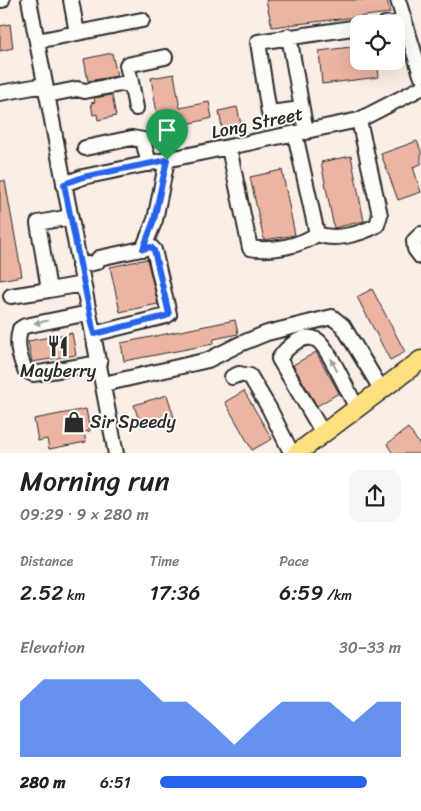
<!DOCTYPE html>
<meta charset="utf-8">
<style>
:root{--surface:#fff;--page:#f6f6f6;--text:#202124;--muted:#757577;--accent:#2563eb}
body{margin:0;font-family:Sriracha,sans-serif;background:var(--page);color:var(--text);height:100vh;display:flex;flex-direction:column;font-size:19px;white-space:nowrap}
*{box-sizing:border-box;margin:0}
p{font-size:16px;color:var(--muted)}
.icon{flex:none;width:28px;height:28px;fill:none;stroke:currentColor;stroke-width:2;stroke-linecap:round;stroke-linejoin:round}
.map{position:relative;height:453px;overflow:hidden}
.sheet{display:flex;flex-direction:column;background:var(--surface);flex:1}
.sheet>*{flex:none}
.fabs{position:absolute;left:350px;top:15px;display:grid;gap:10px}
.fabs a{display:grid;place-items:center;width:55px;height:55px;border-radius:10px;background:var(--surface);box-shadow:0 5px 20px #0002;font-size:25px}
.pin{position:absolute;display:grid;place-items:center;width:42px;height:42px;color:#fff;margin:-51px -21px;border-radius:50% 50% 50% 0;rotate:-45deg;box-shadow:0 0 5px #0007}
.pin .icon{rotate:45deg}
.round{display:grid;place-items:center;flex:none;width:52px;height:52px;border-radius:10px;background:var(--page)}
.headline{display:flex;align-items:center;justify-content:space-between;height:85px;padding:0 20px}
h1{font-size:28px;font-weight:600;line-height:38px}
.figures{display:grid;grid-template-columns:repeat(3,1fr);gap:8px;height:85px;padding:5px 20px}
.figures div{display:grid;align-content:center}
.figures b{font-size:21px;font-weight:600}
.figures small{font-size:14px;font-weight:400}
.figures p{font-size:14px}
.chart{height:140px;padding:10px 20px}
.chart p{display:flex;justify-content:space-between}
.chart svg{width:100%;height:90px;margin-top:5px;fill:var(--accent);opacity:.7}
ul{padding:0 20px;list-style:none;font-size:16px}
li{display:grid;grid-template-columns:80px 60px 1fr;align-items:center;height:38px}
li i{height:12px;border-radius:6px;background:var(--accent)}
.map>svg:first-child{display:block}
.building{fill:#ecb4a2;stroke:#2b2b2b}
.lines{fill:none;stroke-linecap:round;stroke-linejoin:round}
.minor-casing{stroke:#2b2b2b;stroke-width:18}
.major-casing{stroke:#2b2b2b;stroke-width:21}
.minor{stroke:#fdfcf7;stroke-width:14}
.major{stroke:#fce080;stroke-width:18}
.oneway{fill:#9e9e9b}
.route-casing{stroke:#fff;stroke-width:10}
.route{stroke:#2563eb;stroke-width:6}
.labels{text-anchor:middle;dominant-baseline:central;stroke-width:4;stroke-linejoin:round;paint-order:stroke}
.street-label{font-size:18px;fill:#2b2b2b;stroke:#fdfcf7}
.poi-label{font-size:18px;fill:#2b2b2b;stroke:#fdfcf7}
</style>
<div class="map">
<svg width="421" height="454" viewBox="0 0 421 454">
<rect width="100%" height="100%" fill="#faeee6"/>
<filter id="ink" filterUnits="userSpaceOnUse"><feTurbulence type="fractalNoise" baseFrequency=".02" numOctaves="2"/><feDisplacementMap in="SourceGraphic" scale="10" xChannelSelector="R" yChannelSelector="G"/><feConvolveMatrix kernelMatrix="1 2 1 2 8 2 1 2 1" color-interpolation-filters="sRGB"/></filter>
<g filter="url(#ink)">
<path class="building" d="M 266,0 L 387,0 L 390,13 L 272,27 Z
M 10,24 L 13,48 L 0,51 L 0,26 Z
M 359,46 L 359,61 L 377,61 L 379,77 L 322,84 L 319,51 Z
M 112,53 L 117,76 L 88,81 L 84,59 Z
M 174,74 L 180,108 L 209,102 L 212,118 L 183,125 L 184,133 L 161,137 L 151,78 Z
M 112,95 L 116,116 L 98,120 L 97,114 L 93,115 L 91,103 L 95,102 L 94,98 Z
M 237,107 L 241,124 L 222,128 L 219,111 Z
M 417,141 L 421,151 L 421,164 L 413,167 L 421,192 L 398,200 L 381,154 Z
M 351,156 L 364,221 L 334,228 L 321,162 Z
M 282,170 L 295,235 L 264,240 L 250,177 Z
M 0,181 L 5,181 L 22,276 L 0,280 Z
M 147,259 L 158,304 L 120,312 L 110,267 Z
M 372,289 L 405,352 L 390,360 L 357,297 Z
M 235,320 L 238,334 L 214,339 L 213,344 L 124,361 L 121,343 Z
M 72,333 L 76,355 L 32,362 L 28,341 Z
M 316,352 L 339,393 L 317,406 L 293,365 Z
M 244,391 L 272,439 L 252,450 L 225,402 Z
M 167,395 L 174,417 L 141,427 L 134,405 Z
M 86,409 L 90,431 L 84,432 L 86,442 L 49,449 L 47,439 L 38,441 L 34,419 Z
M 408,428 L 421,446 L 421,454 L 393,454 L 387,444 Z"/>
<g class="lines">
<g class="minor-casing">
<path id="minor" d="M 0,0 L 2,0
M 29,0 L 116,454
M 71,0 L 77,33
M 398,0 L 421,75
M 385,24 L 403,22
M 289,36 L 302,109
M 37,41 L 142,20
M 131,82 L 127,65 L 165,57
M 0,93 L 45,85
M 47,95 L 77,89 L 85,91 L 131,82 L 136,108
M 306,132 L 302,109 L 269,113 L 258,42 L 359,27
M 295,134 L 317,234 C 335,241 361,234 377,225 L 380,215 L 359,120
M 85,148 L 132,138 L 143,140 L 149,164
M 229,148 L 250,248 C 271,252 300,246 317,234
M 64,184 L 83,177 L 359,120 L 421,88
M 70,217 L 38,223 L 49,290 L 83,284
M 421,234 L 414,241 L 415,249 L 421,257
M 143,249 L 155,220 L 167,160
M 79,266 L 97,262 L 99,258 L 151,247 L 154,250 L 169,314 L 166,316 L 93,334
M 11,296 L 49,290
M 89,313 L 25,326 L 20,329 C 16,344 19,355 25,370 L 33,374 L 100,363
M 232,377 L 239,374 L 250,376 L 269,408 L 292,454
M 104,384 L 208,360 L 240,344 L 267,333 L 332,317 L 343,326 L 381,389
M 323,433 L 279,359 C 286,348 303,332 317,340 C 328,346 349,395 357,408"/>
</g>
<g class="major-casing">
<path id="major" d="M 296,454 L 421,360"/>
</g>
<use href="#minor" class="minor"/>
<use href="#major" class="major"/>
</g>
<defs><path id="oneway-solid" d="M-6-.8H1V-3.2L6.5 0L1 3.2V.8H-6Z" transform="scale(1.25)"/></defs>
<g class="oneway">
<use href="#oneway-solid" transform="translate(41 322) rotate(169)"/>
<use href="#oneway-solid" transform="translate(334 365) rotate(-116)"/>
</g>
</g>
<g class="lines" filter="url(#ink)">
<g class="route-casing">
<path id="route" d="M 167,160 L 154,220 L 143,249 L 151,247 L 154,250 L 169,314 L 166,316 L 94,334 L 64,184 L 83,177 Z"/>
</g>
<use href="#route" class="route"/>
</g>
<defs>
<g id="restaurant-bare" transform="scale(1.725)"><path d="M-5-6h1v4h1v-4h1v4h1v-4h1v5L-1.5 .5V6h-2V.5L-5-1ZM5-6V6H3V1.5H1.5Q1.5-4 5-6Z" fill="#2b2b2b" stroke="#fdfcf7" stroke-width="2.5" paint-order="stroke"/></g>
<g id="shop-bare" transform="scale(1.725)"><path d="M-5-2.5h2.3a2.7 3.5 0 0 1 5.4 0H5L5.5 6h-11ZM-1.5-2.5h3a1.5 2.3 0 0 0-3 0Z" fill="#2b2b2b" stroke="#fdfcf7" stroke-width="2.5" paint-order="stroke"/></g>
</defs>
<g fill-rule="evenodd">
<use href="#restaurant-bare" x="58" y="346"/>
<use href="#shop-bare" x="74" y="422"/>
</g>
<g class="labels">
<g class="street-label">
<text transform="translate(257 123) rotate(-12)">Long Street</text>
</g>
<g class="poi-label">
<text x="58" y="371">Mayberry</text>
<text x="90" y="422" text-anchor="start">Sir Speedy</text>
</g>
</g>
</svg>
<div class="fabs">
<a><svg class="icon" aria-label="locate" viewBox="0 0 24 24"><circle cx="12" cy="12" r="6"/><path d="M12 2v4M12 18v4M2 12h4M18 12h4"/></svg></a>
</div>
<div class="pin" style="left:167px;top:160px;background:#1e9e55"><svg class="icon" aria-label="arrive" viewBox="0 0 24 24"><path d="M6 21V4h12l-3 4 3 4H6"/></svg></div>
</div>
<section class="sheet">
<div class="headline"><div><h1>Morning run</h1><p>09:29 · 9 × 280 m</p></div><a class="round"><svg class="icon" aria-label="share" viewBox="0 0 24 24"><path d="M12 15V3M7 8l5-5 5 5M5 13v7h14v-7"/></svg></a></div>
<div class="figures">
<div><p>Distance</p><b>2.52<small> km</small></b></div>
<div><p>Time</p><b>17:36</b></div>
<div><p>Pace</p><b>6:59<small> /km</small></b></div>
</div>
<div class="chart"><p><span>Elevation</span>30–33 m</p>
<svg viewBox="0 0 160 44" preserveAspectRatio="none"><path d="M0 44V17L10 6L20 6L30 6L40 6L50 6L60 17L70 17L80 27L90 38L100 27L110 17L120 17L130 17L140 27L150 17L160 17V44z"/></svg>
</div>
<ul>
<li><b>280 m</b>6:51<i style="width:86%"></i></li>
</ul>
</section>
